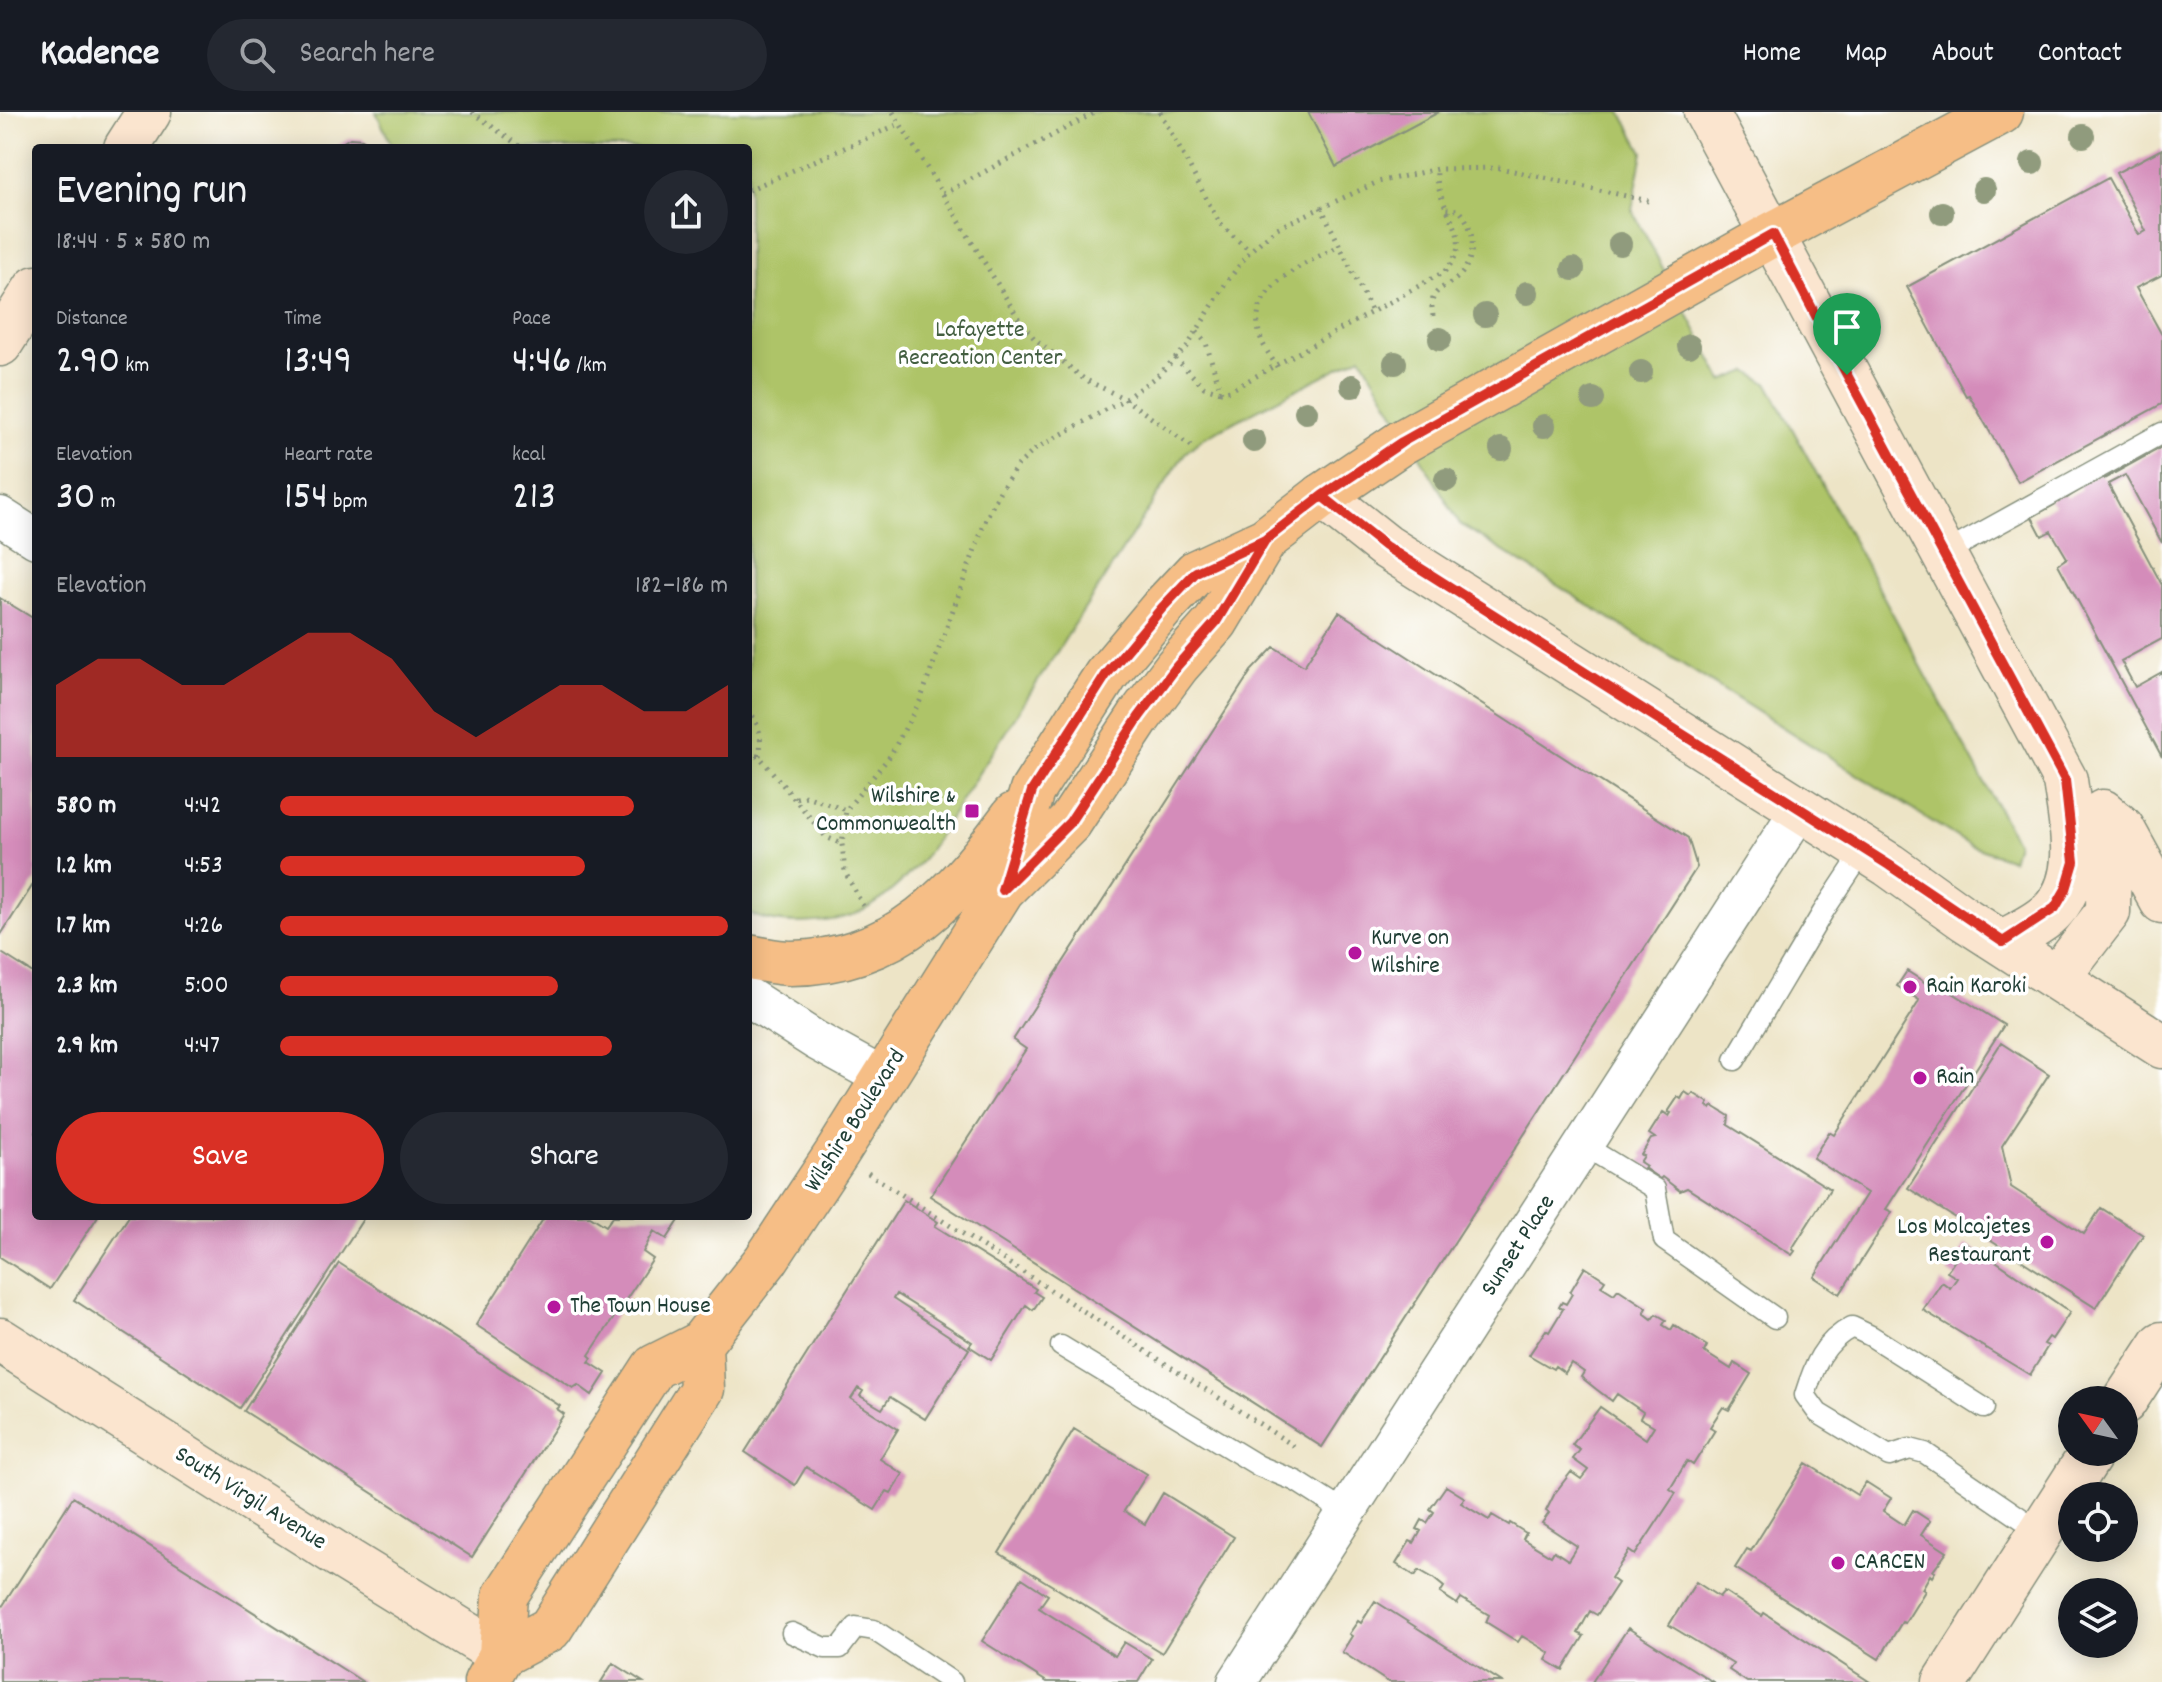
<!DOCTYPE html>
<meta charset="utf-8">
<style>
:root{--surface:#171b24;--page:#242831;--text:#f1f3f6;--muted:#9ea1a6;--line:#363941;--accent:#d93025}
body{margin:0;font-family:Dekko,sans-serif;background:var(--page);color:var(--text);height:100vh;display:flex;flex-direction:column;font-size:30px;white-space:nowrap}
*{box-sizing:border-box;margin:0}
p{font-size:26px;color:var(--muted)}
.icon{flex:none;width:44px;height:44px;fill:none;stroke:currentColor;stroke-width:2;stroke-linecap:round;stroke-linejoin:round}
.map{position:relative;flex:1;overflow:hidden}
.sheet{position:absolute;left:32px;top:32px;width:720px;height:1076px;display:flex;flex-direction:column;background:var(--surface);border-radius:8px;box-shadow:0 4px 20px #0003}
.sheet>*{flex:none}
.needle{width:52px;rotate:303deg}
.controls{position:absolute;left:2058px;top:1274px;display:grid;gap:16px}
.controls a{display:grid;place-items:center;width:80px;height:80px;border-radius:50%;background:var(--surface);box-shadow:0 4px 20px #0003;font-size:40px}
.pin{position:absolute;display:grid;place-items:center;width:68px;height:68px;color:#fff;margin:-82px -34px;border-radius:50% 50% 50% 0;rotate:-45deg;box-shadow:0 0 8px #0007}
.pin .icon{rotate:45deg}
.round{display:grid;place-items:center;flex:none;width:84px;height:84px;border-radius:42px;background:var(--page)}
.head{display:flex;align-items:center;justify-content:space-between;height:136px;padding:0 24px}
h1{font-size:44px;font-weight:600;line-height:60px}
.metrics{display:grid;grid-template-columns:repeat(3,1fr);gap:12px;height:136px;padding:8px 24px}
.metrics div{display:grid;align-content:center}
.metrics b{font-size:40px;font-weight:600}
.metrics small{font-size:22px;font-weight:400}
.metrics p{font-size:22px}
.chart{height:224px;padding:16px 24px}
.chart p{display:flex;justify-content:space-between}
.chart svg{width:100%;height:144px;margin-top:8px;fill:var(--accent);opacity:.7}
.primary-button{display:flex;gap:16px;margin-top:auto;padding:16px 24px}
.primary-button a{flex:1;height:92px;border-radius:48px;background:var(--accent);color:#fff;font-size:32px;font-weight:600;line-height:92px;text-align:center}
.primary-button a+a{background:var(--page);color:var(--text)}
ul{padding:0 24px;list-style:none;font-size:26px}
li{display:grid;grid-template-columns:128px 96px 1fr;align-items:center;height:60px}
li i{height:20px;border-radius:10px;background:var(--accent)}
header{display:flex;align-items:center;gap:48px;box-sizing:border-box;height:112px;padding:0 40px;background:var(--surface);border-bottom:2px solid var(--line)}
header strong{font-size:38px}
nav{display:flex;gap:44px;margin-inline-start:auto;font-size:28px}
.search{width:560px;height:72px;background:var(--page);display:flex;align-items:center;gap:20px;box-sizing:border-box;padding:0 28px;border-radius:44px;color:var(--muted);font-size:30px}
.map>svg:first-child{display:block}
.green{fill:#aec468;stroke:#66804e;stroke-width:2}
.building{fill:#d48cba}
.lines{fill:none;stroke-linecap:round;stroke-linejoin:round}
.lane-casing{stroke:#86907d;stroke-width:23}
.street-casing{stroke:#86907d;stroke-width:41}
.secondary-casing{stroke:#86907d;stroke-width:47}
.primary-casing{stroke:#86907d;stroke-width:47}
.path{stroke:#86907d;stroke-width:5;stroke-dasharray:2 6;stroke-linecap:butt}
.lane{stroke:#fff;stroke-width:20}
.street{stroke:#fff;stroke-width:38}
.secondary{stroke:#fbe5cf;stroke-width:44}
.primary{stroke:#f6be86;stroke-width:44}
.tree{fill:#909b7d}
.route-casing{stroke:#fff;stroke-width:16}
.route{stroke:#d93025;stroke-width:10}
.poi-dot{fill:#b5179e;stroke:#fff;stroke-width:3}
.labels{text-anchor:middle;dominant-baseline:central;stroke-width:7;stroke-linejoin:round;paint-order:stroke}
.park-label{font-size:24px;fill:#435f41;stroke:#fff}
.poi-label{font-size:24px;fill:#1f3d34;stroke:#fff;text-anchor:start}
.street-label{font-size:24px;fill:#1f3d34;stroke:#fff}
</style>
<header>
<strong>Kadence</strong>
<div class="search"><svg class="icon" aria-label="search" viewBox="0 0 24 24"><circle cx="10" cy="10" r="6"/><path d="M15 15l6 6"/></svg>Search here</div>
<nav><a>Home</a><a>Map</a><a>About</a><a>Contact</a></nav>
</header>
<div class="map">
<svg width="2162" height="1570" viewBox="0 0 2162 1570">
<rect width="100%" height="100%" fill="#fff"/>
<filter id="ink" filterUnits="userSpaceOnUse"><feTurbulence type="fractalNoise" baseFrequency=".0125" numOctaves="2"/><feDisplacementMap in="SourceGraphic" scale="16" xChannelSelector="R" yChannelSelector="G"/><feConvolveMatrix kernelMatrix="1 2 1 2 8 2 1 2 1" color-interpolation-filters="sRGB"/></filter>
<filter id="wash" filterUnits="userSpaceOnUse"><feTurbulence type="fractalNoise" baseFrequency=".006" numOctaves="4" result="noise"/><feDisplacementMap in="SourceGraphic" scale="32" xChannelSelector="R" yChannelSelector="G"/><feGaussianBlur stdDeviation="1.8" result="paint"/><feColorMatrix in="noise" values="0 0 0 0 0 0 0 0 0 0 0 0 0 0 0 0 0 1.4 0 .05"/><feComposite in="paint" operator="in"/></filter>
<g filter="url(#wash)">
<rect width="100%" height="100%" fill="#ede4c6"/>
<path class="green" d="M 376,0 L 1621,0 L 1643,40 L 1632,98 L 1723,269 L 1748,259 L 1768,272 L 2017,731 L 2012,748 L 1971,734 L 1460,412 L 1361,244 L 1203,326 L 1185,341 L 924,746 C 907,764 889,784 868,796 C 839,813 778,816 748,801 L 748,36 L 393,36 Z"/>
<g id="blocks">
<path class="building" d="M 1308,0 L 1439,0 L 1336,55 Z
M 350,26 L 362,27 L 376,36 L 334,36 Z
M 2162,37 L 2162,163 L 2136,176 L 2162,223 L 2162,292 L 2018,370 L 1969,283 L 1966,284 L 1907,175 L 2108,66 L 2139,123 L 2146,119 L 2116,61 Z
M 2162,335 L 2162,431 L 2125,363 L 2108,372 L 2162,473 L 2162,527 L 2121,549 L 2135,575 L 2162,560 L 2162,645 L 2058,452 L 2067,446 L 2051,419 L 2042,424 L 2032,405 L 2054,393 L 2050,388 L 2064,380 L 2067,386 L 2081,377 L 2079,373 L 2100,361 L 2104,367 Z
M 0,486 L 36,508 L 36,768 L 0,824 Z
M 1339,500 L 1688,726 L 1697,755 L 1322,1335 L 930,1084 L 1026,937 L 1013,928 L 1251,559 L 1274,535 L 1304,554 Z
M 0,840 L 36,863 L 36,1104 L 98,1104 L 50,1177 L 0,1145 Z
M 1907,859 L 1929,873 L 1932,868 L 2004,913 L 1886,1097 L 1892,1100 L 1840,1182 L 1814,1165 L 1867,1081 L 1813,1046 L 1829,1020 L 1834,1023 L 1918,891 L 1919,888 L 1897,874 Z
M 2001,931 L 2049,962 L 2002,1034 L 2011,1075 L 2084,1122 L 2101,1096 L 2143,1123 L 2096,1196 L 1908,1076 Z
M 1685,980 L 1691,984 L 1693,981 L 1709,991 L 1707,994 L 1711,997 L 1713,994 L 1729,1004 L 1728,1013 L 1830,1077 L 1792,1137 L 1795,1139 L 1792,1143 L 1687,1076 L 1680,1079 L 1662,1065 L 1660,1067 L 1644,1056 L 1646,1054 L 1640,1050 L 1644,1044 L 1641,1043 L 1651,1027 L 1655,1026 L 1649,1022 L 1663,1000 L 1669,1004 L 1671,1001 L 1668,1000 L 1678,985 L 1681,987 Z
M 904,1088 L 938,1110 L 935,1114 L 1036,1177 L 1034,1180 L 1042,1185 L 1033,1198 L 1026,1193 L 991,1248 L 969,1234 L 972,1230 L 896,1182 L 893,1187 L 969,1237 L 925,1307 L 890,1285 L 882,1297 L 860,1284 L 863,1279 L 858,1276 L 851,1287 L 898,1317 L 880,1347 L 903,1362 L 891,1381 L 887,1379 L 875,1398 L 806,1355 L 795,1373 L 745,1340 Z
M 129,1104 L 365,1104 L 240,1296 L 74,1188 Z
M 545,1104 L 590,1104 L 606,1114 L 613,1104 L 682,1104 L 667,1127 L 654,1119 L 643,1140 L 653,1147 L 589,1243 L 592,1246 L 589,1250 L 606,1261 L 592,1283 L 578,1273 L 573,1276 L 476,1213 Z
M 1966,1132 L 1983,1143 L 1984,1141 L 2070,1200 L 2052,1227 L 2049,1225 L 2044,1232 L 2048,1234 L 2030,1263 L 1923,1198 L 1942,1170 L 1950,1176 L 1957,1166 L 1947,1160 Z
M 339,1151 L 560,1294 L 557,1297 L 564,1302 L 472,1445 L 244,1299 Z
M 1585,1155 L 1605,1168 L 1601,1174 L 1614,1182 L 1618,1177 L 1647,1196 L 1644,1201 L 1652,1207 L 1656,1202 L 1666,1208 L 1663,1213 L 1671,1218 L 1674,1213 L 1707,1234 L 1704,1240 L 1731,1257 L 1734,1251 L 1751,1262 L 1729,1298 L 1723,1295 L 1710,1315 L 1715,1318 L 1693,1353 L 1687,1349 L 1670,1377 L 1676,1381 L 1635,1443 L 1629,1439 L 1611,1466 L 1618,1471 L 1597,1503 L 1590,1499 L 1578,1521 L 1584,1524 L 1563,1558 L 1546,1548 L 1550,1541 L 1522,1524 L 1518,1530 L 1486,1510 L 1489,1503 L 1461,1486 L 1457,1492 L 1440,1481 L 1444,1475 L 1433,1466 L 1419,1458 L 1415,1464 L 1396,1452 L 1410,1429 L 1414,1431 L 1421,1419 L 1417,1417 L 1422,1408 L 1427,1411 L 1434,1400 L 1430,1397 L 1446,1374 L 1465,1386 L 1461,1391 L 1489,1408 L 1492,1403 L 1509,1413 L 1510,1411 L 1526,1421 L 1523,1427 L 1551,1444 L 1554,1439 L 1568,1448 L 1577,1434 L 1542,1411 L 1549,1401 L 1546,1399 L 1555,1381 L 1571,1360 L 1581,1367 L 1588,1358 L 1573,1347 L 1580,1338 L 1572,1333 L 1600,1295 L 1646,1327 L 1654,1314 L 1640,1306 L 1643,1300 L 1617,1282 L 1612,1289 L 1596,1277 L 1581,1265 L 1584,1260 L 1571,1251 L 1565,1261 L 1555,1254 L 1553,1257 L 1529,1243 L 1546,1218 L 1549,1220 L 1563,1197 L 1559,1195 L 1562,1190 L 1566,1192 L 1572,1182 L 1570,1180 Z
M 1074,1317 L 1147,1362 L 1124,1399 L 1145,1412 L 1163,1381 L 1234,1425 L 1162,1541 L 999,1441 Z
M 1806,1351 L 1857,1383 L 1866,1370 L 1891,1386 L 1883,1399 L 1904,1413 L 1913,1398 L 1930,1409 L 1921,1423 L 1947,1440 L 1933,1459 L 1935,1460 L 1932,1465 L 1930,1463 L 1922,1477 L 1925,1479 L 1905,1511 L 1902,1510 L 1879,1547 L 1735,1456 L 1747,1437 L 1751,1439 Z
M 73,1385 L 363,1570 L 0,1570 L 0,1498 Z
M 1022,1466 L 1048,1483 L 1039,1496 L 1115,1544 L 1124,1530 L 1152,1547 L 1138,1570 L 1047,1570 L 982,1529 Z
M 1696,1470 L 1719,1485 L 1724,1479 L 1762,1504 L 1764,1501 L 1870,1570 L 1747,1570 L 1729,1558 L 1733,1552 L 1669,1513 Z
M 1375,1489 L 1502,1570 L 1388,1570 L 1342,1540 L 1352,1524 L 1349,1522 L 1358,1509 L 1361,1511 Z
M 1628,1516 L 1713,1570 L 1592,1570 Z
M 613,1551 L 643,1570 L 601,1570 Z"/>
</g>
</g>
<g filter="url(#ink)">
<use href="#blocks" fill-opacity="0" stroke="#86907d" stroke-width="2"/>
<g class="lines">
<g class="lane-casing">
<path id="lane" d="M 1943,442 L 2162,321
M 1735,948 L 1823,800 L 1864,738
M 1583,1033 L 1655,1077 L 1664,1128 L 1775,1206
M 1061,1234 L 1259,1354 L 1296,1369 L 1346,1401
M 1984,1296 L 1871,1224 L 1852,1215 C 1823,1230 1814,1254 1805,1283 L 1818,1301 L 1889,1344 L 1910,1337 L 1925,1341 L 2041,1420
M 792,1521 L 825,1536 L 840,1536 L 856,1515 L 874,1518 L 952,1570"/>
</g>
<g class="street-casing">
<path id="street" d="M 0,404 L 36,427
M 748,885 L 815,928 L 884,966
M 1237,1570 L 1800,697"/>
</g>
<g class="secondary-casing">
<path id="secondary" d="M 1706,0 L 2065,668 C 2070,708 2085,761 2055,796 C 2043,811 2019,821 2003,830
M 126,36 L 149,0
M 0,232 L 36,176
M 1322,384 L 1385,434 L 1889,753 L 1966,808 L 2162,934
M 2103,700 L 2122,716 L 2162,789
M 2057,866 L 2108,800 L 2109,720 L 2105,702
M 0,1228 L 340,1444 L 501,1543
M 2124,1290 L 2162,1232
M 1945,1570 L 2092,1340"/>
</g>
<g class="primary-casing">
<path id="primary" d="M 1004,772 L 1032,679 L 1106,563 L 1162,496 L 1196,460 L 1265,428 L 1322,384 L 1402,330 L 1773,122 L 2001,0
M 748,845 C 762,847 777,851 791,851 C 898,850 956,782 1014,703
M 501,1543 L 550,1517 L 702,1277 L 700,1232
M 486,1570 L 501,1543 L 505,1484 L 654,1255 L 700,1232 L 766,1148 L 837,1041 L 1002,778 L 1070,710 L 1139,605 L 1177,554 L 1216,510 L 1265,428"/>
</g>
<path class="path" d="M 472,0 L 522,36
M 893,0 L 1020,209 L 1034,226 L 1084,267 L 1125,287 L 1194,336
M 1160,0 L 1220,112 L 1250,139
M 748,78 L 899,12
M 943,82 L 1096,0
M 1321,95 L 1372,200
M 1433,204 C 1432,196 1430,187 1437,180 C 1444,173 1455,170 1462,161 C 1477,141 1475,116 1459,98 L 1446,97
M 1197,220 L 1206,231 L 1221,280 L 1231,278 L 1444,160 C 1481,121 1434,102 1437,57
M 1175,246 L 1204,275 L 1221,280
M 1277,255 C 1272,246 1264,236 1261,227 C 1243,175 1304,153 1339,134
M 748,597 C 759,612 763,625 759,644
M 748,644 L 759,644 L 826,725 L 842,732
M 796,686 L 806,684 L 846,698
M 863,794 L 845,760 L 842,732 L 846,698 L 890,644 L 920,589 L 986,407 L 1001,377 L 1018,353 L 1037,336 L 1125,287 L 1158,263 L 1187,235 L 1226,171 L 1250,139 L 1277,116 L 1378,70 L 1437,57 L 1500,56 L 1653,90
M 868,1061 L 1294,1334"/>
<use href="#lane" class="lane"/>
<use href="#street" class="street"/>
<use href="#secondary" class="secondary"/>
<use href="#primary" class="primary"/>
</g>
<g class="tree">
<circle cx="2083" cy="24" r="12"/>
<circle cx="2032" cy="51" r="12"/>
<circle cx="1984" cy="78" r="12"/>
<circle cx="1942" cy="101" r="12"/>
<circle cx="1620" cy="132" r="12"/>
<circle cx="1573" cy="157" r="12"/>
<circle cx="1527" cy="181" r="12"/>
<circle cx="1485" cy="203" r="12"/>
<circle cx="1440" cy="227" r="12"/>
<circle cx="1689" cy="234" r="12"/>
<circle cx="1395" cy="251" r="12"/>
<circle cx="1641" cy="260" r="12"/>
<circle cx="1352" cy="274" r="12"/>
<circle cx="1593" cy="287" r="12"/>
<circle cx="1306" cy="300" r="12"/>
<circle cx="1544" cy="314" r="12"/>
<circle cx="1254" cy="329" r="12"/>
<circle cx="1501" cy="337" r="12"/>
<circle cx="1446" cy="368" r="12"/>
</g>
</g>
<g class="lines" filter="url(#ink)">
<g class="route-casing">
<path id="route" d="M 1847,263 L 1773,122 L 1402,330 L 1322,384 L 1265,428 L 1216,510 L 1177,554 L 1139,605 L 1070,710 L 1002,778 L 1032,679 L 1106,563 L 1162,496 L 1196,460 L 1265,428 L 1322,384 L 1385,434 L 1889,753 L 2003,830 L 2055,796 L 2066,777 L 2074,750 L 2065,668 L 1847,263"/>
</g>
<use href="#route" class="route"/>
</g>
<g class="poi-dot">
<rect x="964" y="691" width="16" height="16" rx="4"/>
<circle cx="1355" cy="841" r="8"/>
<circle cx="1910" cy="875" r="8"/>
<circle cx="1920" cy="966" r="8"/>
<circle cx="2047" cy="1130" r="8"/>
<circle cx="554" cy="1195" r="8"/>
<circle cx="1838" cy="1451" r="8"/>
</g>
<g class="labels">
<g class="park-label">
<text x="980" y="219">Lafayette<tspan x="980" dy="28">Recreation Center</tspan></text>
</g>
<g class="poi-label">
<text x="956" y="685" text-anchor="end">Wilshire &amp;<tspan x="956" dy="28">Commonwealth</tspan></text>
<text x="1371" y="827">Kurve on<tspan x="1371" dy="28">Wilshire</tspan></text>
<text x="1926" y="875">Rain Karoki</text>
<text x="1936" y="966">Rain</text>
<text x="2031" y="1116" text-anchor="end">Los Molcajetes<tspan x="2031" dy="28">Restaurant</tspan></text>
<text x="570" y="1195">The Town House</text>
<text x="1854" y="1451">CARCEN</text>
</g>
<g class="street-label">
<text transform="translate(856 1009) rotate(-57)">Wilshire Boulevard</text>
<text transform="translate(1519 1134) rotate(-57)">Sunset Place</text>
<text transform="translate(250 1387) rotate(32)">South Virgil Avenue</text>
</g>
</g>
</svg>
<div class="controls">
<a><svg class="needle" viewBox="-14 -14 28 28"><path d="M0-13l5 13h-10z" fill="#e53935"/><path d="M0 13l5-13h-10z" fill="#9ea1a6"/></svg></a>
<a><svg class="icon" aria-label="locate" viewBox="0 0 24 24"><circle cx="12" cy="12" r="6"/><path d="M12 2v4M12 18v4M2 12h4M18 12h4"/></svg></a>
<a><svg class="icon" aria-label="layers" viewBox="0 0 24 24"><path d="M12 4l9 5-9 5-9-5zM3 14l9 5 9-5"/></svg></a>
</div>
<div class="pin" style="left:1847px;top:263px;background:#1e9e55"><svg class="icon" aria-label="arrive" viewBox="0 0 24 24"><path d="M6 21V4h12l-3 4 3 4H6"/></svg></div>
<section class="sheet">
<div class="head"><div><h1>Evening run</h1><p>18:44 · 5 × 580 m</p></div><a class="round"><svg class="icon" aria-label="share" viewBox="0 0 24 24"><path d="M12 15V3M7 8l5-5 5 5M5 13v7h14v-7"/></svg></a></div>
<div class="metrics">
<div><p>Distance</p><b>2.90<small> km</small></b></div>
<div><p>Time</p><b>13:49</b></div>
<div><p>Pace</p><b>4:46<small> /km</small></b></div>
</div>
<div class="metrics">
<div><p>Elevation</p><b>30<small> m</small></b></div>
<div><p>Heart rate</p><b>154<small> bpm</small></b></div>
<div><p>kcal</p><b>213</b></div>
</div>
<div class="chart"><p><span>Elevation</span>182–186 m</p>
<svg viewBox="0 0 160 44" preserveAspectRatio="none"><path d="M0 44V22L10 14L20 14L30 22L40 22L50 14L60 6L70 6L80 14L90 30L100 38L110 30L120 22L130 22L140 30L150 30L160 22V44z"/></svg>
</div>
<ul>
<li><b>580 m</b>4:42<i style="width:79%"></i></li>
<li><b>1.2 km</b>4:53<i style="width:68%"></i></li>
<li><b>1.7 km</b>4:26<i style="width:100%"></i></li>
<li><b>2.3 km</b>5:00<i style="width:62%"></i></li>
<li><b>2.9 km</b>4:47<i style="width:74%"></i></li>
</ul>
<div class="primary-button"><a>Save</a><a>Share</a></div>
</section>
</div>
